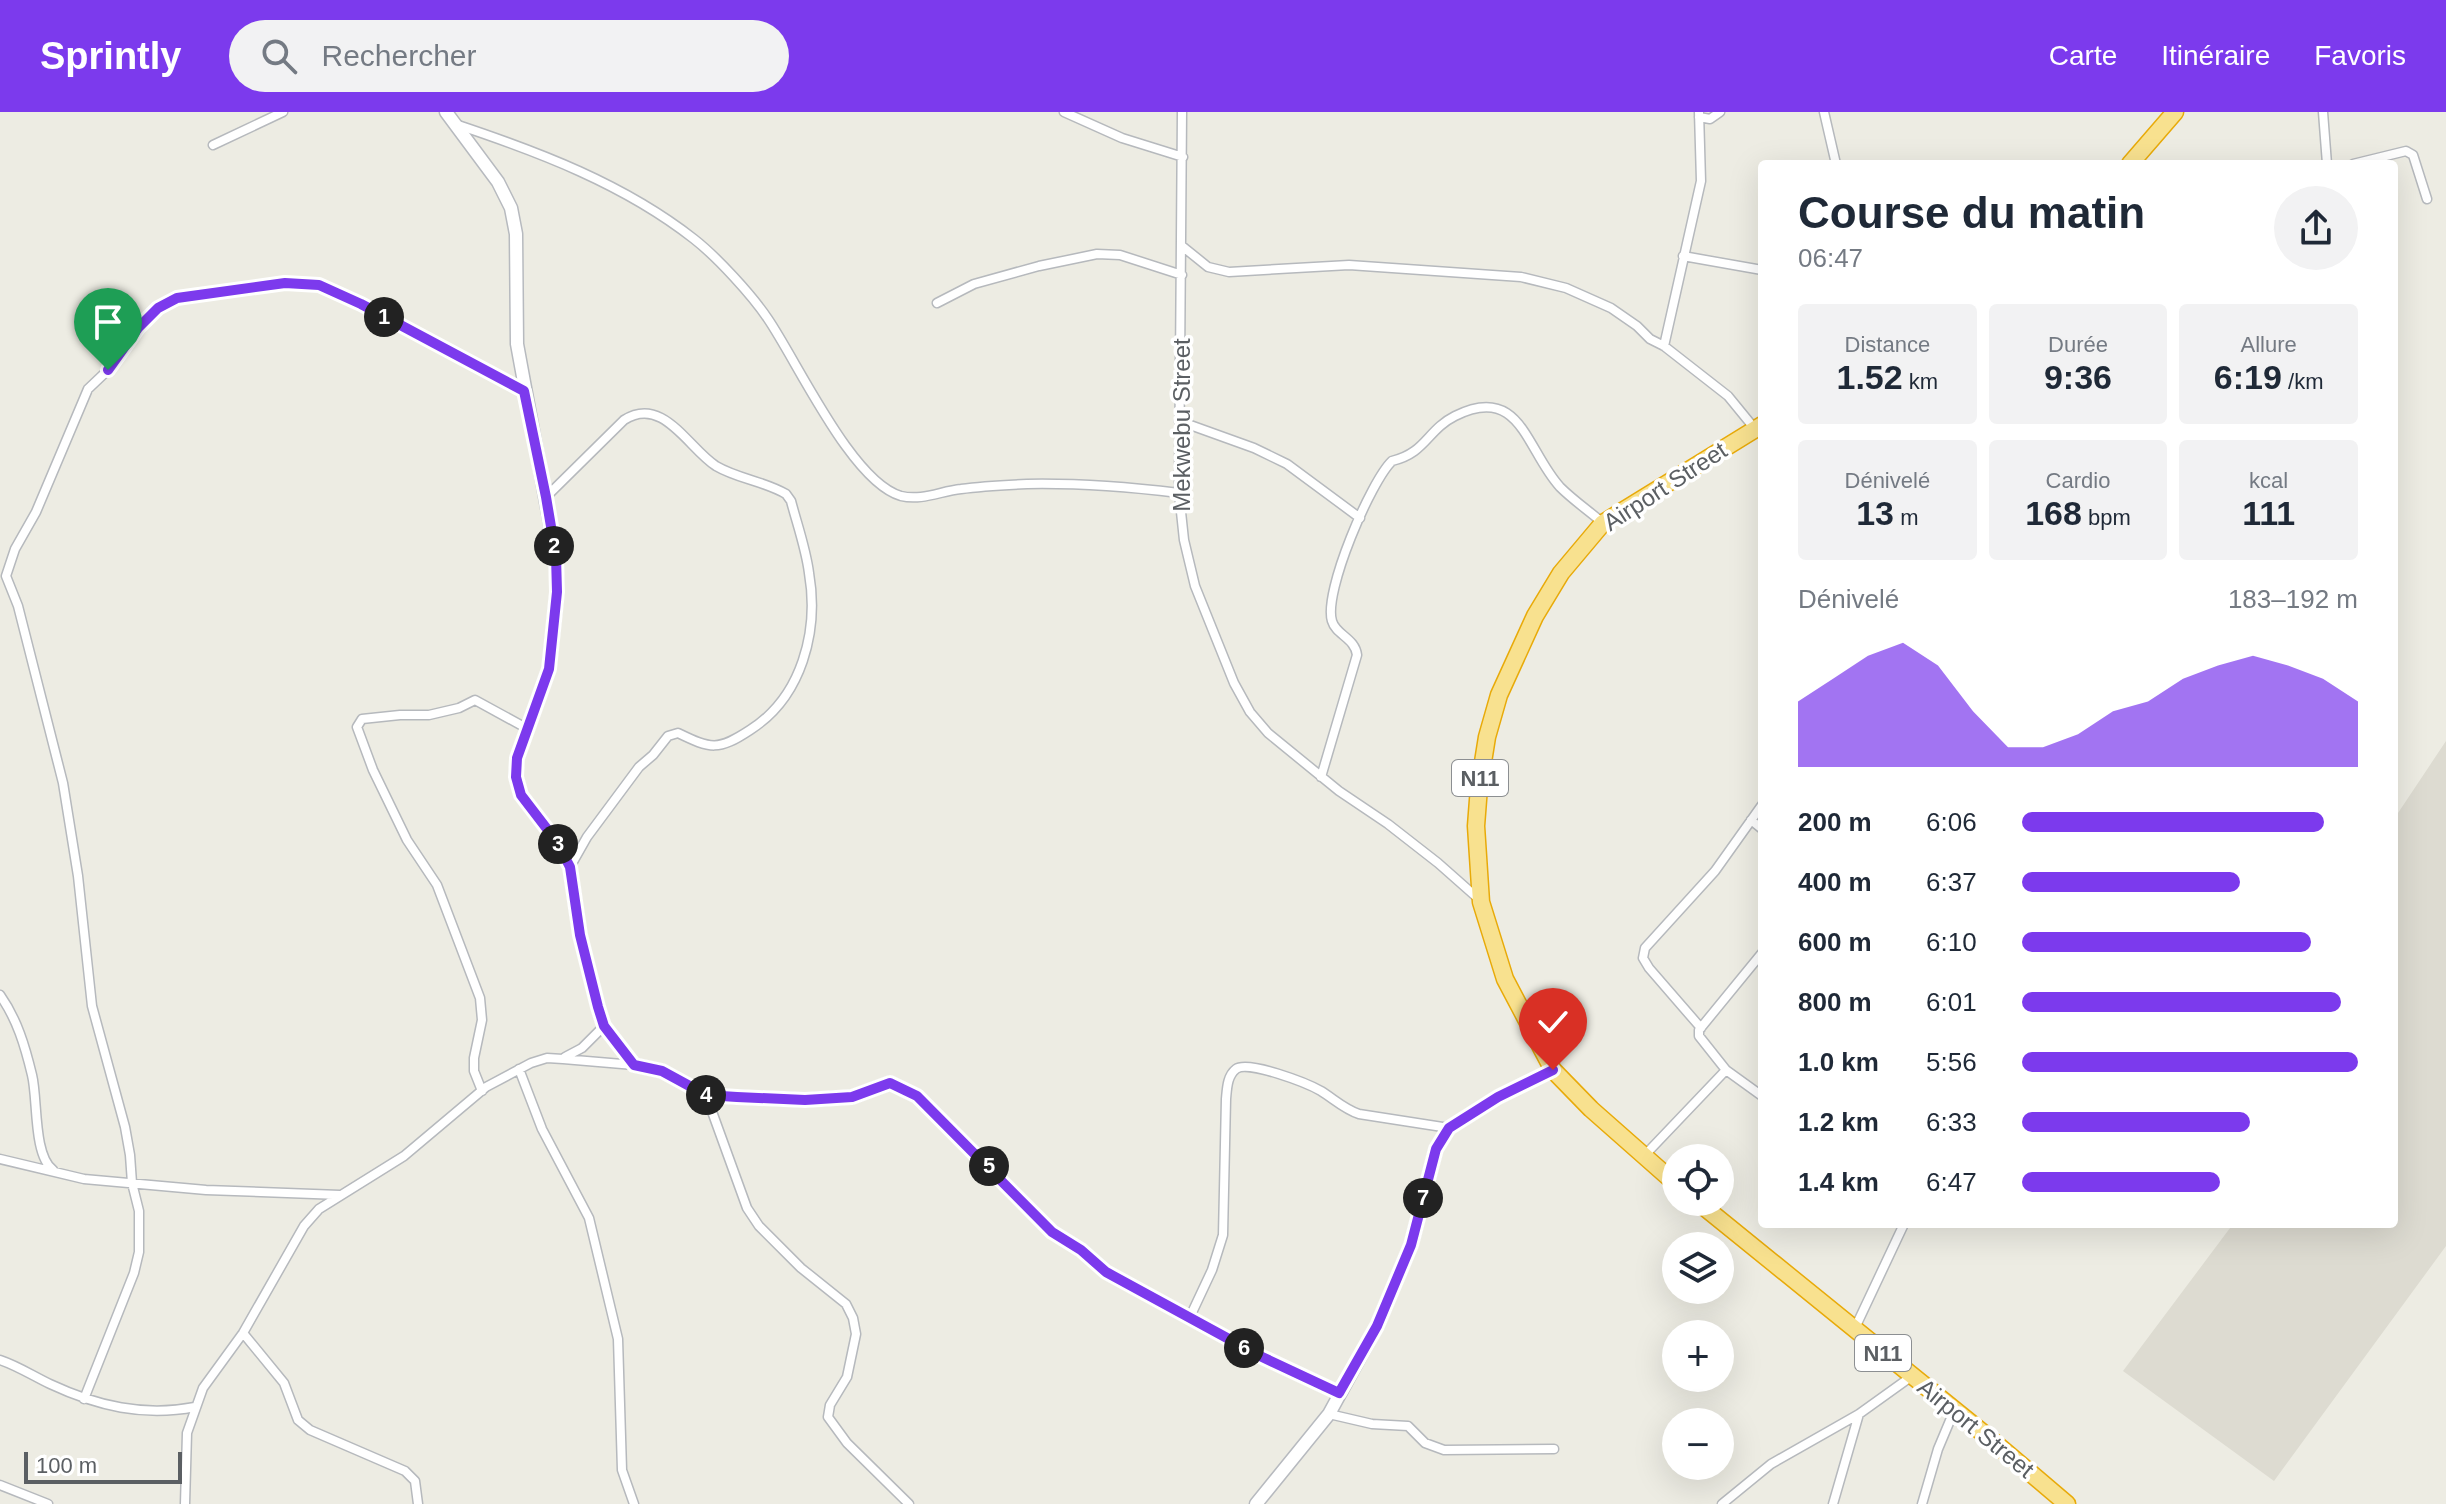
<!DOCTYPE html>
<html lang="fr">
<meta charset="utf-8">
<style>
:root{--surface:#fff;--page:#f2f2f3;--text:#1f2937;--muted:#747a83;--accent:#7c3aed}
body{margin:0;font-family:Arial,sans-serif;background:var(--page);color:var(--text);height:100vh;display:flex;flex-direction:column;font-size:30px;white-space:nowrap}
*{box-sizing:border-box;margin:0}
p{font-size:26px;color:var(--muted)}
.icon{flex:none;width:44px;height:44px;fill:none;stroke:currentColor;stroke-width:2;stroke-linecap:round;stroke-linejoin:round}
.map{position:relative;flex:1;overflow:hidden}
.panel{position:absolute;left:1758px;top:48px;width:640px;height:1068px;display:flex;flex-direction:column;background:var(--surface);border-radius:8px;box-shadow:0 8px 32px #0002}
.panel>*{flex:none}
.controls{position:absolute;left:1662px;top:1032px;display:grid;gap:16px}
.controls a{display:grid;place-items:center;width:72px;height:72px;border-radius:50%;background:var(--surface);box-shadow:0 8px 32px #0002;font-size:40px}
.scale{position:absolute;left:24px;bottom:20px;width:158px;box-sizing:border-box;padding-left:8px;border:4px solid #5b5f63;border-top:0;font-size:22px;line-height:28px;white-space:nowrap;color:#5b5f63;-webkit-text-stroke:6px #fff;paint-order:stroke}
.pin{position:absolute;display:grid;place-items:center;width:68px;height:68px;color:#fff;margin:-82px -34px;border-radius:50% 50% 50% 0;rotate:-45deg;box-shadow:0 0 8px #0007}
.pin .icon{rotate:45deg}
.km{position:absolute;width:40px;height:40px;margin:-20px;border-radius:50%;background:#222;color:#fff;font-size:22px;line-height:40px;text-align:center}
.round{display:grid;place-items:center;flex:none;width:84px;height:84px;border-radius:42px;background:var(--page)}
.summary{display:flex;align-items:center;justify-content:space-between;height:136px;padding:0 40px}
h1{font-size:44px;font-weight:700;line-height:60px}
.figures{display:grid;grid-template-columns:repeat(3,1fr);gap:12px;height:136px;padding:8px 40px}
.figures div{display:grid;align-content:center;border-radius:8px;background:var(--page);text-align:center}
.figures b{font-size:34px;font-weight:700}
.figures small{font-size:22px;font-weight:400}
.figures p{font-size:22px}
.chart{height:224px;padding:16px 40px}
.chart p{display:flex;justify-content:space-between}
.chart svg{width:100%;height:144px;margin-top:8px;fill:var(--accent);opacity:.7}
ul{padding:0 40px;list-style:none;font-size:26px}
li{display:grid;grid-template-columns:128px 96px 1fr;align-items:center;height:60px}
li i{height:20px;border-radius:10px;background:var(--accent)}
header{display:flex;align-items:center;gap:48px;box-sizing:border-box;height:112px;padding:0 40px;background:var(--accent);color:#fff}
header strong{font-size:38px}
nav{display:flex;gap:44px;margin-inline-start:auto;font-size:28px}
.search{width:560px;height:72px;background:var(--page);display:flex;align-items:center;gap:20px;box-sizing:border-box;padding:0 28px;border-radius:44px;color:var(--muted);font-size:30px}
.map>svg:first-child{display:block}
.education{fill:#dddbd1}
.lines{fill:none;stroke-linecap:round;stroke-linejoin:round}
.street-casing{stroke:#b6b9bd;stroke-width:11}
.secondary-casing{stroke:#b7babf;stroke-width:15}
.highway-casing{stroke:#e8aa09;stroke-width:19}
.street{stroke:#fff;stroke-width:8}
.secondary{stroke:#fff;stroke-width:12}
.highway{stroke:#f8e18f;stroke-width:16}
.route-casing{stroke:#fff;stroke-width:16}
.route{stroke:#7c3aed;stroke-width:10}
.labels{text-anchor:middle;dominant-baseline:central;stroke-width:7;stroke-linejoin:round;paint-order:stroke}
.shield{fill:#fff;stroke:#8c8f92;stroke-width:2}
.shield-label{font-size:22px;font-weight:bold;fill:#5b5f63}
.street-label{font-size:24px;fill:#5b5f63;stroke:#fff}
</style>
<header>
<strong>Sprintly</strong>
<div class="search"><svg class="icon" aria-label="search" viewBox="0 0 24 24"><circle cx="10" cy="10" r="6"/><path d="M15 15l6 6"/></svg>Rechercher</div>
<nav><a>Carte</a><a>Itinéraire</a><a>Favoris</a></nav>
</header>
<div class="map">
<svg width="2446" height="1392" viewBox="0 0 2446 1392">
<rect width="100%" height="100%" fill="#edece3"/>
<path class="education" d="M 2446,629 L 2446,1134 L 2274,1369 L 2123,1259 L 2233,1112 L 2394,1112 L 2394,707 Z"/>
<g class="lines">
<g class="street-casing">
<path id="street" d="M 1064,0 L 1122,26 L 1183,45
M 1182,0 L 1179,381 L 1184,428 L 1195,474 L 1234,571 L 1250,600 L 1268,621 L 1339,679 L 1388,712 L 1438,751 L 1481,789
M 1824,0 L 1836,52
M 2323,0 L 2327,52
M 1699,5 L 1710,7 L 1720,0
M 455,12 C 539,40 624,72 694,127 C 717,145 752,183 768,207 C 798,251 852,370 901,384 C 922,389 941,379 961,377 C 983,374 1005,373 1027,372 C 1078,371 1129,375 1179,381
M 213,33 L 283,0
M 2353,52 L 2406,39 L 2413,43 L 2427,87
M 1182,134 L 1208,155 L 1229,160 L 1349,153 L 1521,165 L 1566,176 L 1611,196 L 1637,214 L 1650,227 L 1664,234 L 1728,284 L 1755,317
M 1683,144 L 1762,158
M 937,191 L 974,172 L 1039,154 L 1097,142 L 1120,143 L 1182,163
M 1664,234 L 1701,69 L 1699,0
M 1179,309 L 1254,336 L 1287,352 L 1360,406
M 546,385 L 624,308 C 663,283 688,336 716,354 C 738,367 764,369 786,382 L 791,389 C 797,412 806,437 809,461 C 819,519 802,585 750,618 C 718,639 711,637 678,621 L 668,624 L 653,643 L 639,655 L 587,725 L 570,755
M 1321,665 L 1357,543 C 1355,526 1336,523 1332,509 C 1323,480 1371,369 1392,349 C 1426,341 1427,318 1455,304 C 1521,271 1526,338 1560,375 C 1573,388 1589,399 1603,411
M 1751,708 L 1762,717
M 0,883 C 17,907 25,934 32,963 C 38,987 33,1043 53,1058
M 1701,916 L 1649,856 L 1643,846 L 1645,836 L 1715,759 L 1762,693
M 565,945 L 582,936 L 604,914
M 519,957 L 542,1017 L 589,1106 L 618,1227 L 622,1358 L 634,1392
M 1726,958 L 1762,984
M 482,979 L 474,959 L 474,946 L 482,908 L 480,886 L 437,773 L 407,728 L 373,658 L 357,615 L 362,607 L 400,603 L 429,603 L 459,596 L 475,588 L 528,617
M 706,983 L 747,1096 L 759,1114 L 801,1156 L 846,1192 L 853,1206 L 856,1222 L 847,1265 L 830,1293 L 828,1305 L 847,1331 L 909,1392
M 1644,1044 L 1726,958 L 1699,924 L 1699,918 L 1762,841
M 0,1047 L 84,1067 L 206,1078 L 340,1083
M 1189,1207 L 1212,1158 L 1223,1123 L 1226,987 C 1227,977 1227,964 1236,957 C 1248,948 1307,971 1321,979 C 1334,987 1344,997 1359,1002 L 1449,1016
M 1855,1216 L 1904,1112
M 243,1221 L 284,1271 L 298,1308 L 310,1318 L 405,1359 L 415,1369 L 418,1392
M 0,1248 C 18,1254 33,1264 50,1272 C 97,1294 144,1305 195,1295
M 84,1287 L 134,1161 L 139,1140 L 139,1099 L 132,1071 L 130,1043 L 125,1015 L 92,894 L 78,764 L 63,671 L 18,494 L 6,464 L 15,437 L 36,400 L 88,277 L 108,258 L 138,216 L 158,196 L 177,186 L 285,171 L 319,173 L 361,192 L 524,279
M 1329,1302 L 1372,1312 L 1408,1314 L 1425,1331 L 1444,1338 L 1554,1337
M 0,1373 L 48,1392
M 185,1392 L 187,1321 L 203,1276 L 243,1221 L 304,1114 L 319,1097 L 404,1044 L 486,975 L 531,951 L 547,946 L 563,947 L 634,953
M 1722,1392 L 1771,1352 L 1859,1302 L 1912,1264
M 1833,1392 L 1859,1302
M 1922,1392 L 1938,1337 L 1954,1299"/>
</g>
<g class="secondary-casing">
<path id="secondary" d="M 446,0 L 498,70 L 511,96 L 516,122 L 517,232 L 556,444 L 557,480 L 549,557 L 517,646 L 516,665 L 521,683 L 557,730 L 570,755 L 580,823 L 598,895 L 604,914 L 634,953 L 662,959 L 706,983 L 737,985 L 805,988 L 852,985 L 890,971 L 917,984 L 1052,1120 L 1081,1138 L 1106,1160 L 1260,1244 L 1339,1281
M 1256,1392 L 1329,1302 L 1377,1214 L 1411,1133 L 1436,1037 L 1449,1016 L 1498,985 L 1553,958"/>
</g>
<g class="highway-casing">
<path id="highway" d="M 2130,52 L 2175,0
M 1676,1072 L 1591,997 L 1553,958 L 1505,867 L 1481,790 L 1476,714 L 1479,675 L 1487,625 L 1499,583 L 1535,504 L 1561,461 L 1603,411 L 1762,313
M 1698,1090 L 1988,1325 L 2067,1392"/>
</g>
<use href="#street" class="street"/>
<use href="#secondary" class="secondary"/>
<use href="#highway" class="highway"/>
</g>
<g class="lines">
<g class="route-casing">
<path id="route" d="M 108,258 L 138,216 L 158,196 L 177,186 L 285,171 L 319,173 L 361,192 L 524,279 L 546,385 L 556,444 L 557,480 L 549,557 L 517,646 L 516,665 L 521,683 L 557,730 L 570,755 L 580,823 L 598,895 L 604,914 L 634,953 L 662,959 L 706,983 L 737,985 L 805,988 L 852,985 L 890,971 L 917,984 L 1052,1120 L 1081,1138 L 1106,1160 L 1260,1244 L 1339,1281 L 1377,1214 L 1411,1133 L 1436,1037 L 1449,1016 L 1498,985 L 1553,958"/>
</g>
<use href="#route" class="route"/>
</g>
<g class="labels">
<g class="shield">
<rect x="1452" y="648" width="56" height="36" rx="6"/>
<rect x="1855" y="1223" width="56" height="36" rx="6"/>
</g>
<g class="shield-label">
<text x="1480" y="666">N11</text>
<text x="1883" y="1241">N11</text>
</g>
<g class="street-label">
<text transform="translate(1181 313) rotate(-90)">Mekwebu Street</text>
<text transform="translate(1665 374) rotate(-33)">Airport Street</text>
<text transform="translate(1976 1316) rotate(39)">Airport Street</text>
</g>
</g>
</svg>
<div class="controls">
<a><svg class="icon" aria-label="locate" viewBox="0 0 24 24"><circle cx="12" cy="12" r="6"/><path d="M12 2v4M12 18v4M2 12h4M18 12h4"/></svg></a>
<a><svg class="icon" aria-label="layers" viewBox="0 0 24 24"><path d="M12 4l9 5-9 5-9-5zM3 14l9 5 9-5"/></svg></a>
<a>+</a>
<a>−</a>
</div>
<div class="scale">100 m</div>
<div class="pin" style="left:108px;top:258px;background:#1e9e55"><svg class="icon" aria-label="arrive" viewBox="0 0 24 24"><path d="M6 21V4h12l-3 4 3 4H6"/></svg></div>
<div class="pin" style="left:1553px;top:958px;background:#d93025"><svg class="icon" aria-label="check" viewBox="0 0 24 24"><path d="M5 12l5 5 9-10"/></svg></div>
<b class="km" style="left:384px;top:205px">1</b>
<b class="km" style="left:554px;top:434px">2</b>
<b class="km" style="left:558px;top:732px">3</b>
<b class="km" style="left:706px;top:983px">4</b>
<b class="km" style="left:989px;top:1054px">5</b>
<b class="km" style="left:1244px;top:1236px">6</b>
<b class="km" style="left:1423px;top:1086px">7</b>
<section class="panel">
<div class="summary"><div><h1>Course du matin</h1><p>06:47</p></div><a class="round"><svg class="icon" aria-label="share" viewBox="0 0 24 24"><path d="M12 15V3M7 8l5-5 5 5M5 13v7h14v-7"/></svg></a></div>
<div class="figures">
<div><p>Distance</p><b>1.52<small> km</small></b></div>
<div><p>Durée</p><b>9:36</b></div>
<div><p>Allure</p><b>6:19<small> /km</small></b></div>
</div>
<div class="figures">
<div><p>Dénivelé</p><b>13<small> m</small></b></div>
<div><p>Cardio</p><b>168<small> bpm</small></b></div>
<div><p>kcal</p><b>111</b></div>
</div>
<div class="chart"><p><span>Dénivelé</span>183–192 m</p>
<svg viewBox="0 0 160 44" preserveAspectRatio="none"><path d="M0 44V24L10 17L20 10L30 6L40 13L50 27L60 38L70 38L80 34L90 27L100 24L110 17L120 13L130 10L140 13L150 17L160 24V44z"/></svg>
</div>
<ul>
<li><b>200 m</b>6:06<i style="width:90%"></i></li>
<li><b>400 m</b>6:37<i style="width:65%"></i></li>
<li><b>600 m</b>6:10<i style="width:86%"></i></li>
<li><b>800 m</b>6:01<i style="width:95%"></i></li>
<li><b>1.0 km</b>5:56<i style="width:100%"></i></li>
<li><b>1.2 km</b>6:33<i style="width:68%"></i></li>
<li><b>1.4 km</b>6:47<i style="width:59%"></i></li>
</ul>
</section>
</div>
